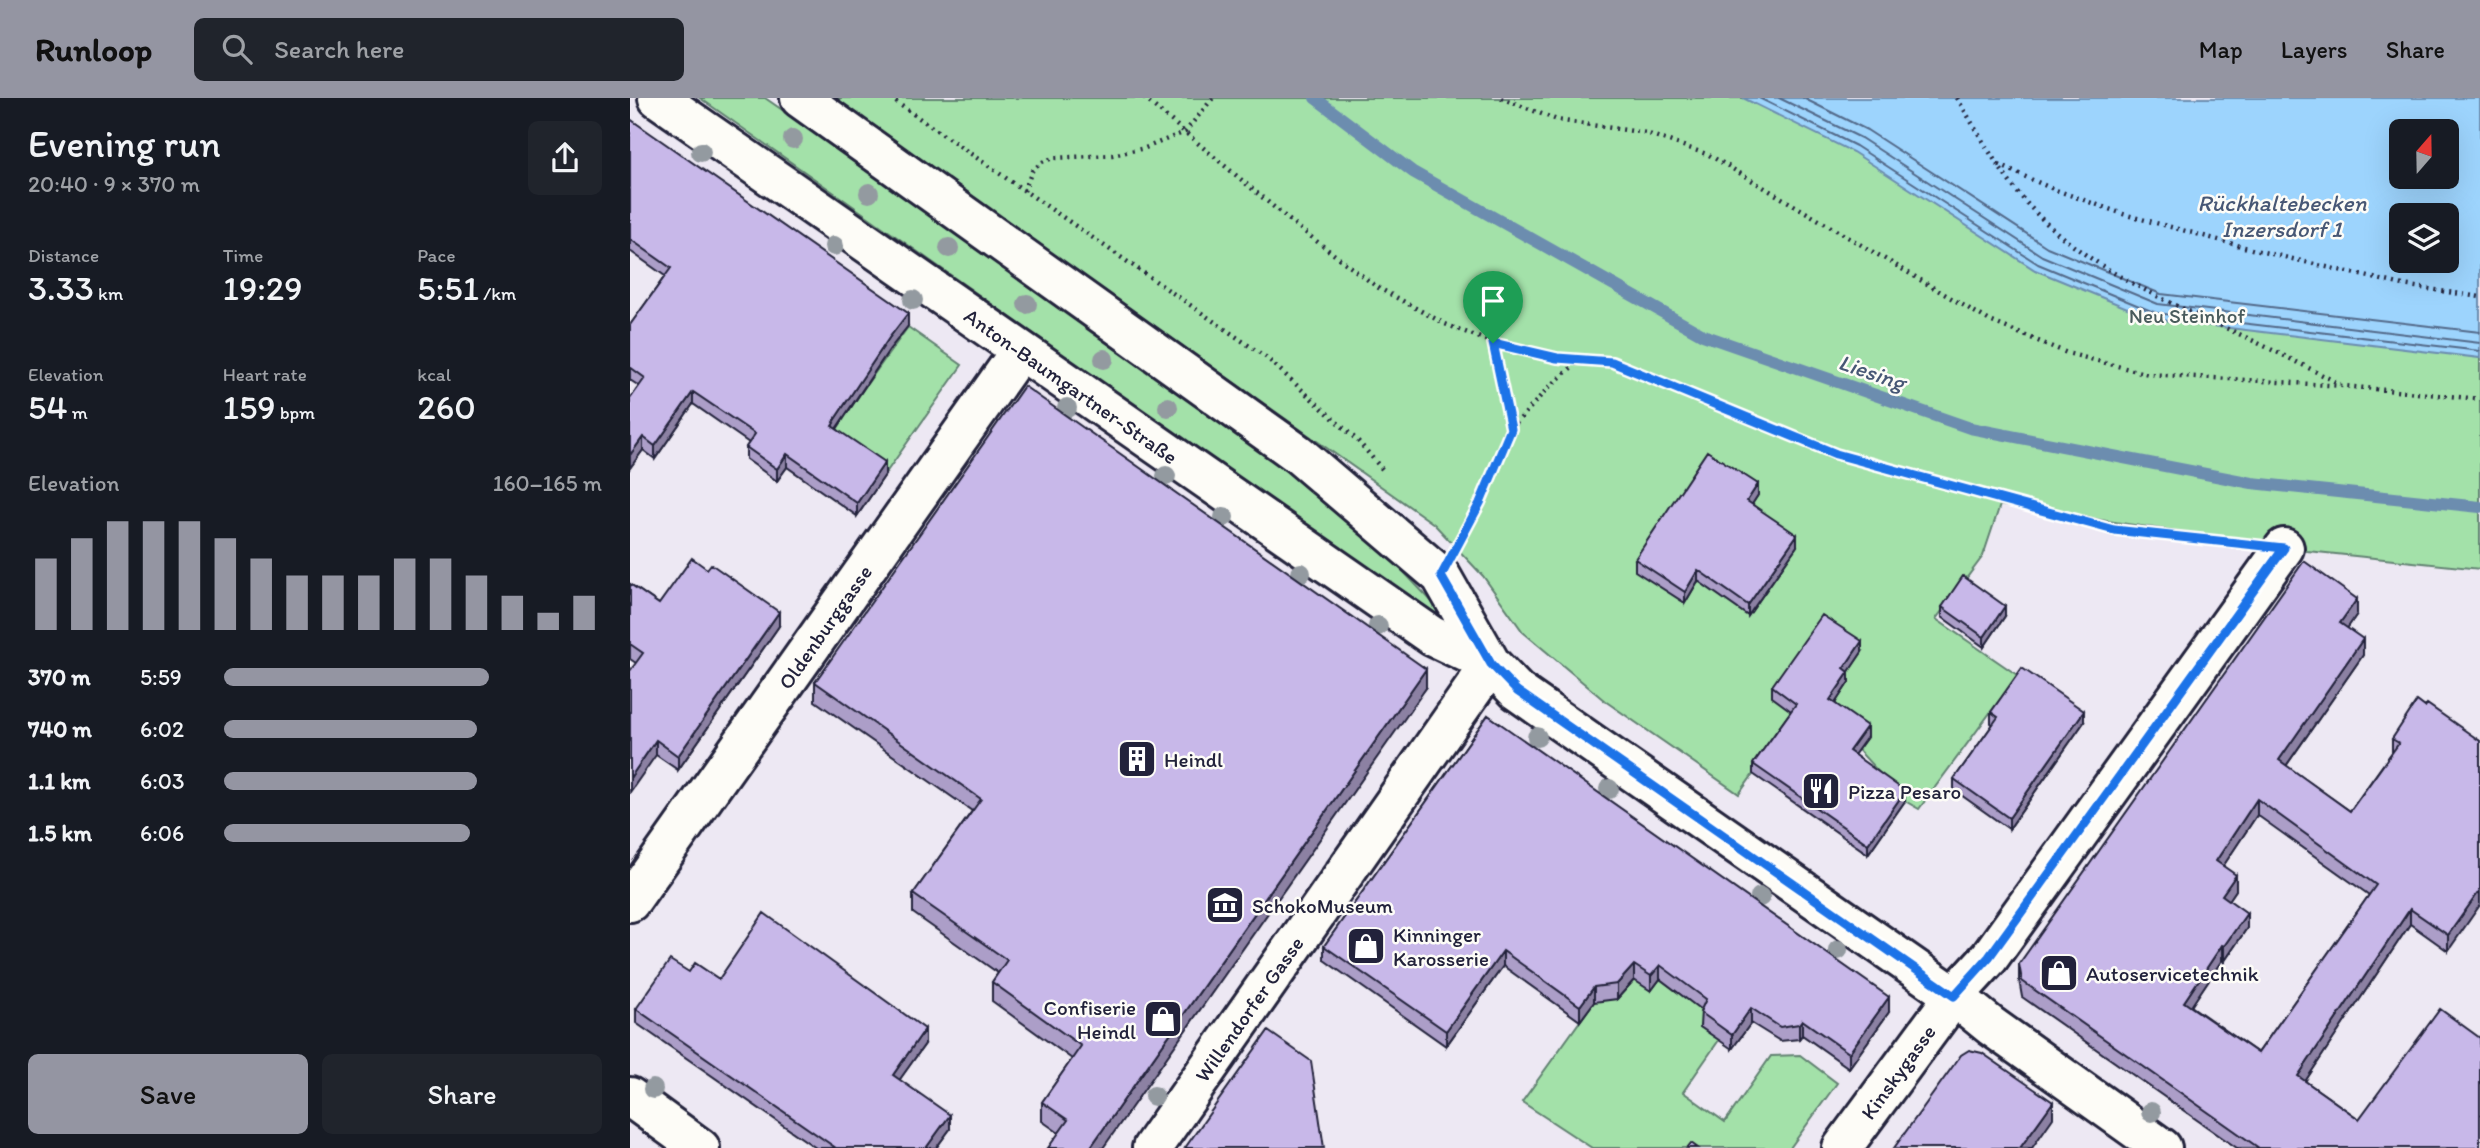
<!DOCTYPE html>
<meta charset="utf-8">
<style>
:root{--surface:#171b24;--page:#20242c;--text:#f1f3f6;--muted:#9ea1a6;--accent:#9495a2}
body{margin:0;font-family:Itim,sans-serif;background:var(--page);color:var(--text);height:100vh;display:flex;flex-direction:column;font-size:26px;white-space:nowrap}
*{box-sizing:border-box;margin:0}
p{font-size:23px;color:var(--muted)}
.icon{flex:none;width:38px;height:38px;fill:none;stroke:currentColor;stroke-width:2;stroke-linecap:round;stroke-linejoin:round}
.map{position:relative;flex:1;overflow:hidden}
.side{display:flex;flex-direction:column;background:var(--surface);width:630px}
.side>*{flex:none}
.needle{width:46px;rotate:20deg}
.controls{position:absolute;left:1759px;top:21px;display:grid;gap:14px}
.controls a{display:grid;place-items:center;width:70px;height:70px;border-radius:10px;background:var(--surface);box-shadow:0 7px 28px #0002;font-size:35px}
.pin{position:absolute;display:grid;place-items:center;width:60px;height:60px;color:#fff;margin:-72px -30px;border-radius:50% 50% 50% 0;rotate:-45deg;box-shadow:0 0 7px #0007}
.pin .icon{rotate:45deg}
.round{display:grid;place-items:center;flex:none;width:74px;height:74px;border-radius:10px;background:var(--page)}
.overview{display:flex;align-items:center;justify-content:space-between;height:119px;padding:0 28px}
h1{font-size:38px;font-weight:600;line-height:52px}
.stats{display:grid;grid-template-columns:repeat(3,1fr);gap:10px;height:119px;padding:7px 28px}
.stats div{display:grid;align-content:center}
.stats b{font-size:35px;font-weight:600}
.stats small{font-size:19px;font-weight:400}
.stats p{font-size:19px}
.chart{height:196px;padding:14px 28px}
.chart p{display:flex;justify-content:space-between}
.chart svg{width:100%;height:126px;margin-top:7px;stroke:var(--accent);stroke-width:6}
.action{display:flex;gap:14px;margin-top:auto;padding:14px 28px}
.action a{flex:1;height:80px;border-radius:10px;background:var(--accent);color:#111;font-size:28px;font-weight:600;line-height:80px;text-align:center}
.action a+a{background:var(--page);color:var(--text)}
ul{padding:0 28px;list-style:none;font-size:23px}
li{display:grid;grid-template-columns:112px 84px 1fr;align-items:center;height:52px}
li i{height:18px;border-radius:9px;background:var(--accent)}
header{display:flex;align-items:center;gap:42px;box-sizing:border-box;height:98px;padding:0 35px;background:var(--accent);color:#111}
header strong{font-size:33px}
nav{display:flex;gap:38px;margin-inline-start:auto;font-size:24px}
.search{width:490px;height:63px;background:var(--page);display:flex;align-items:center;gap:18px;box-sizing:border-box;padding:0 24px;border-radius:10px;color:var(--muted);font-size:26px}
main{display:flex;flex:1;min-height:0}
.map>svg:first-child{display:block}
.green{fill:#a3e1a9;stroke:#628272;stroke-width:2;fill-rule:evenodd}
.water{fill:#9dd4fd;stroke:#6c8daf;stroke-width:2;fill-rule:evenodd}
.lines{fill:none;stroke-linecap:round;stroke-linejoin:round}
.shore{stroke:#536989;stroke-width:2}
.stream{stroke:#6c8daf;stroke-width:12}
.minor-casing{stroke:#22223b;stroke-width:44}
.major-casing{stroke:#22223b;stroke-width:44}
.path{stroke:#22223b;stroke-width:4.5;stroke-dasharray:2 5;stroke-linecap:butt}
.minor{stroke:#fdfcf7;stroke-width:38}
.major{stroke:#fdfcf7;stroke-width:38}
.tree{fill:#939aa0}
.wall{fill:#ac9ec8;stroke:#22223b;stroke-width:2;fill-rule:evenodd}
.shaded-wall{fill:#8c81a3;stroke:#22223b;stroke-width:2}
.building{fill:#c8b8e9;stroke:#22223b;stroke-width:2;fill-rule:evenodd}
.route-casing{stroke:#fff;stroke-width:14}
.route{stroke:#1a73e8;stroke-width:9}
.labels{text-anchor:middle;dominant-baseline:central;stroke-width:5;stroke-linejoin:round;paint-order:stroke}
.park-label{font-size:21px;fill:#495b5c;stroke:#fdfcf7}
.street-label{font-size:21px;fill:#22223b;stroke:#fdfcf7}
.poi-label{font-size:21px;fill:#22223b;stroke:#fdfcf7;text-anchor:start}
.water-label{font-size:23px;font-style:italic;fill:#475775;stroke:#fdfcf7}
</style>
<header>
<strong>Runloop</strong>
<div class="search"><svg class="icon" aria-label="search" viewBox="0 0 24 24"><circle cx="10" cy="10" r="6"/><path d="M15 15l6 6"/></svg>Search here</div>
<nav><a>Map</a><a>Layers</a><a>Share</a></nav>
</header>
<main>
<section class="side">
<div class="overview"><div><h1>Evening run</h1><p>20:40 · 9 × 370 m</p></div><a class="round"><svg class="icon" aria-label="share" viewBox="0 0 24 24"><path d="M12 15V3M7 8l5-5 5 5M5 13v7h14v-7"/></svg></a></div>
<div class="stats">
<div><p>Distance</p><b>3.33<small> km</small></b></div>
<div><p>Time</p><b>19:29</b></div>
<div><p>Pace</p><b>5:51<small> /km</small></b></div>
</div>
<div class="stats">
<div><p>Elevation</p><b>54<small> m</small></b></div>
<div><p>Heart rate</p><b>159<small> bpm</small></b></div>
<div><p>kcal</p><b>260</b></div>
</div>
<div class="chart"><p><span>Elevation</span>160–165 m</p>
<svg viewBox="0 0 160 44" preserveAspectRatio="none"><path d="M5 44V19M15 44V12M25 44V6M35 44V6M45 44V6M55 44V12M65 44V19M75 44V25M85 44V25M95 44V25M105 44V19M115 44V19M125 44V25M135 44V32M145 44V38M155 44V32"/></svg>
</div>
<ul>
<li><b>370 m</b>5:59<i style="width:70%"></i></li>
<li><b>740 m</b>6:02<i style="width:67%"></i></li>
<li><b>1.1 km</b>6:03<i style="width:67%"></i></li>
<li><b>1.5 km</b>6:06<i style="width:65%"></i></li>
</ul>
<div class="action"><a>Save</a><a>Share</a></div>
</section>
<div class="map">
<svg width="1850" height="1050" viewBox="0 0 1850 1050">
<rect width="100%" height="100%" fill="#ede8f3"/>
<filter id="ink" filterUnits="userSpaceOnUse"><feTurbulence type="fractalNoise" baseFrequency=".0143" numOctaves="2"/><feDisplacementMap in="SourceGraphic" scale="14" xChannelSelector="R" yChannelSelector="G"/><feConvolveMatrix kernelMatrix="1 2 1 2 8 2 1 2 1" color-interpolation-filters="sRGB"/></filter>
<g filter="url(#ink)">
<path class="green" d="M 70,0 L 135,0 L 366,160 L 668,377 L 749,448 L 808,510 L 807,517 L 802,517 L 720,456 L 646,407 Z
M 202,0 L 1850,0 L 1850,471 L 1677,453 L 1370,407 L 1353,458 L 1306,521 L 1409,592 L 1374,596 L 1289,711 L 1275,703 L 1179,598 L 1109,696 L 975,603 L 893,534 L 853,478 L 804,426 ZM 1771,33 L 1816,33 L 1816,79 L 1771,79 ZM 1771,117 L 1816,117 L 1816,163 L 1771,163 Z
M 278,229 L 332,267 L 253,379 L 198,347 L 178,273 L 224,304 Z
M 988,870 L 1021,893 L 1030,881 L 1076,915 L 1070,929 L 1089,942 L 1053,994 L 1095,1024 L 1141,958 L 1170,957 L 1207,985 L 1160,1050 L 962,1050 L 892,1004 Z"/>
<path class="water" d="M 1113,0 L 1850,0 L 1850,260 L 1524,221 L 1405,172 L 1223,54 ZM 1771,33 L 1816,33 L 1816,79 L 1771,79 ZM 1771,117 L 1816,117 L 1816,163 L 1771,163 Z"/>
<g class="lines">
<path class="shore" d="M 1129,0 L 1226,48 L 1408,166 L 1526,215 L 1850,253
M 1149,0 L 1231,40 L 1412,158 L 1528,206 L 1850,245
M 1173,0 L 1237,32 L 1417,149 L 1531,196 L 1850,234"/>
<path class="stream" d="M 685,0 L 783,74 L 1073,237 L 1340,330 L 1622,385 L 1850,409"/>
<g class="minor-casing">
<path id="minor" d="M 0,804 L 390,253
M 0,999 L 70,1050
M 1532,1050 L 1361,928 L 1324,898 L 1359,860 L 1654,450"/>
</g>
<g class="major-casing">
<path id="major" d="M 28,0 L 802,538 L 861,566
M 170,0 L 668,356 L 811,478 L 861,566 L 887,593 L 1324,898 L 1212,1050
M 522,1050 L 861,566"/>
</g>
<path class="path" d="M 260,0 L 637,260 L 728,343 L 752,371
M 514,0 L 664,126 L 747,189 L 815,226 L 863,245 L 927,260 L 982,264 L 1206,356 L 1484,432 L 1610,445
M 871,0 L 927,22 L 1016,35 L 1079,57 L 1360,223 L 1437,255 L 1518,276 L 1714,288 L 1850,301
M 1327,0 C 1348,34 1368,72 1394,102 C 1451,168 1532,201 1609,236 C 1643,252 1677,269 1710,286
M 1369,67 L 1423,91 L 1493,116 L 1629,153 L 1773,187 L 1850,199
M 394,93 L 402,73 L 412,64 L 423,60 L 482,57 L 515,50 L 555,34 L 583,0
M 881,331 L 917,291 L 951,261
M 830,444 L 850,405 L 881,331 L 863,245"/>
<use href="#minor" class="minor"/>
<use href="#major" class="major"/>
</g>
<g class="tree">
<circle cx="163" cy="41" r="10"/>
<circle cx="71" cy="54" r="10"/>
<circle cx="239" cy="95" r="10"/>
<circle cx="204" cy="148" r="10"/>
<circle cx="319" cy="150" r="10"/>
<circle cx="283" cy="202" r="10"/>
<circle cx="397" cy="206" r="10"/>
<circle cx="474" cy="261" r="10"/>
<circle cx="538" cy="309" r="10"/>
<circle cx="437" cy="310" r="10"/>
<circle cx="536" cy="378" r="10"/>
<circle cx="594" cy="419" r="10"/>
<circle cx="671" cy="475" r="10"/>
<circle cx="748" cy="528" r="10"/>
<circle cx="907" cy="639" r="10"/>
<circle cx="979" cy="691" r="10"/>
<circle cx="1130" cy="799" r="10"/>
<circle cx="1208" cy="852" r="10"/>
<circle cx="23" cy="991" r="10"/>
<circle cx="524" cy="998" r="10"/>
<circle cx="1521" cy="1014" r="10"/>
</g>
<path class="wall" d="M 0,21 L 278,228 L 259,252 L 207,331 L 255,377 L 227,418 L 157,369 L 147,383 L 116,361 L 116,349 L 119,345 L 63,306 L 25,361 L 13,352 L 0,370 L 0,301 L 9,288 L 0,282 L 0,227 L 35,178 L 0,153 Z
M 1128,397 L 1122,406 L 1167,448 L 1118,518 L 1068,483 L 1055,505 L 1005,473 L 1005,461 Z
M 0,486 L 29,506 L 149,528 L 48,672 L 26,657 L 6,565 L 0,561 Z
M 1312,509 L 1375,518 L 1354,549 L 1312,519 Z
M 1727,516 L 1717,530 L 1733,557 L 1656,668 L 1720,713 L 1762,654 L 1762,641 L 1795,609 L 1850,643 L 1818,853 L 1780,826 L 1675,983 L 1729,1021 L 1850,1050 L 1607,1050 L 1392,899 L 1389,882 L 1389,866 ZM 1627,717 L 1739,797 L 1628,955 L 1561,908 L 1592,862 L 1594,864 L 1617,830 L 1599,802 L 1606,792 L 1593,768 Z
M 1232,554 L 1219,573 L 1219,584 L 1205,605 L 1237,639 L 1224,657 L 1275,703 L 1238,756 L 1123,676 L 1123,666 L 1161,613 L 1142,599 L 1142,588 Z
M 185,584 L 796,590 L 429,1035 L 412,1023 L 412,1004 L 442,961 L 362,903 L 362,884 L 368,875 L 283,815 L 283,796 L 342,713 L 185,603 Z
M 1361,614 L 1454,624 L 1379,731 L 1324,692 L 1324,681 L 1363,626 L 1361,625 Z
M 858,617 L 1259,914 L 1219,970 L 1172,937 L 1169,941 L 1150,943 L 1121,925 L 1102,951 L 1070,929 L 1071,912 L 1030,881 L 1021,893 L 1004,882 L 987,901 L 964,904 L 950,923 L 873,868 L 816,948 L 694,862 L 694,848 Z
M 89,881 L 295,946 L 269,982 L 320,1031 L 306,1050 L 186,1050 L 6,925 L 6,911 Z"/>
<path class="shaded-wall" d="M 278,215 L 278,228 L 259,252 L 204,334 L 202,340 L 203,324 L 259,240 Z
M 63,294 L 63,306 L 25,361 L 25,348 Z
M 13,339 L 13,352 L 0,370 L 0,357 Z
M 157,356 L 157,369 L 147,383 L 147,371 Z
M 255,364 L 255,377 L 227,418 L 227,405 Z
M 1128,386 L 1128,397 L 1117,414 L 1117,403 Z
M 1167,437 L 1167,448 L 1118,518 L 1118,507 Z
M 1068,472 L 1068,483 L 1055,505 L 1055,494 Z
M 1727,501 L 1727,516 L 1710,541 L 1710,525 Z
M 1375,508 L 1375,518 L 1354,549 L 1354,539 Z
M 149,514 L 149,528 L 48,672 L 48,658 Z
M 1733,541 L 1733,557 L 1649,678 L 1649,662 Z
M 1232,543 L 1232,554 L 1214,581 L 1214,570 Z
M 796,571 L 796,590 L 473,1050 L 460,1050 Z
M 1219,574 L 1219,584 L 1200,613 L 1200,602 Z
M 1454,613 L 1454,624 L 1379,731 L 1379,720 Z
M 1237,628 L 1237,639 L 1219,664 L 1219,653 Z
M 26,642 L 26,657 L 0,694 L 0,680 Z
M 1275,693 L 1275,703 L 1238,756 L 1238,746 Z
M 1627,701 L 1627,717 L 1586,779 L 1586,763 Z
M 1606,777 L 1606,792 L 1592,813 L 1592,797 Z
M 1850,792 L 1850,807 L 1818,853 L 1818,837 Z
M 1780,811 L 1780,826 L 1668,994 L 1668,978 Z
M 1617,815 L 1617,830 L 1594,864 L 1594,848 Z
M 1592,847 L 1592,862 L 1554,919 L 1554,904 Z
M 873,853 L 873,868 L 816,948 L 816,933 Z
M 1004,867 L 1004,882 L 987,901 L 987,886 Z
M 1030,867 L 1030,881 L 1021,893 L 1021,878 Z
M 964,889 L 964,904 L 950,923 L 950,908 Z
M 1259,899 L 1259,914 L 1219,970 L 1219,955 Z
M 1121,910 L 1121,925 L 1102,951 L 1102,937 Z
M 1172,922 L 1172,937 L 1169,941 L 1169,926 Z
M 295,931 L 295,946 L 263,991 L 263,977 Z
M 1423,1004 L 1423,1020 L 1402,1050 L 1390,1050 Z
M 320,1017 L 320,1031 L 306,1050 L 296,1050 Z"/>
<path class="building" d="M 0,21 L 278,215 L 259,240 L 203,324 L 204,325 L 202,328 L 255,364 L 227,405 L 157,356 L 147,371 L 116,349 L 125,336 L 63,294 L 25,348 L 13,339 L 0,357 L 0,301 L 15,280 L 0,269 L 0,227 L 41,170 L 0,141 Z
M 394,288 L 796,571 L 460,1050 L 418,1050 L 438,1022 L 412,1004 L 451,948 L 362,884 L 377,862 L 283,796 L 351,701 L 185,584 Z
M 1077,353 L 1128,386 L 1117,403 L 1167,437 L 1118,507 L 1068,472 L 1055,494 L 1005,461 Z
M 62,460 L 77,471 L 81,466 L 149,514 L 48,658 L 26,642 L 0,680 L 0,573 L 13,555 L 0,546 L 0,486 L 29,506 Z
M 1674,463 L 1727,501 L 1710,525 L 1733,541 L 1649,662 L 1720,713 L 1769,645 L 1762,641 L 1787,603 L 1795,609 L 1797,606 L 1850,643 L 1850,792 L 1818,837 L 1780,811 L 1668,978 L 1729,1021 L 1810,911 L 1850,940 L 1850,1050 L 1629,1050 L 1392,883 L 1389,866 ZM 1627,701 L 1746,787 L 1628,955 L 1554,904 L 1592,847 L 1594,848 L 1617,815 L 1592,797 L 1606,777 L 1586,763 Z
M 1333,478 L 1375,508 L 1354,539 L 1312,509 Z
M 1192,517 L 1232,543 L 1214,570 L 1219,574 L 1200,602 L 1237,628 L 1219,653 L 1275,693 L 1238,746 L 1123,666 L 1166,606 L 1142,588 Z
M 1392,570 L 1454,613 L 1379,720 L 1324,681 L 1368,619 L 1361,614 Z
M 858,617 L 1259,899 L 1219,955 L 1172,922 L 1169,926 L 1150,929 L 1121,910 L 1102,937 L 1070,914 L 1076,901 L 1030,867 L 1021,878 L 1004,867 L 987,886 L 964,889 L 950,908 L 873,853 L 816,933 L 694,848 Z
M 134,815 L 295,931 L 263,977 L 320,1017 L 296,1050 L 206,1050 L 6,911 L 40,862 L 59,874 L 65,865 L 89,881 Z
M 638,933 L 681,963 L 694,1050 L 555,1050 Z
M 1339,952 L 1352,955 L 1423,1004 L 1390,1050 L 1264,1050 L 1331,957 Z
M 1061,1045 L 1068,1050 L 1057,1050 Z"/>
</g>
<g class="lines" filter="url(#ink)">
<g class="route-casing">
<path id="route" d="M 863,245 L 927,260 L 982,264 L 1206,356 L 1484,432 L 1654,450 L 1359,859 L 1324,898 L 887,593 L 861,566 L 811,478 L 850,405 L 881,331 Z"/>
</g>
<use href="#route" class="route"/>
</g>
<defs>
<g id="building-square" transform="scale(2.0125)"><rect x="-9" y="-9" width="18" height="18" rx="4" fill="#22223b" stroke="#fdfcf7"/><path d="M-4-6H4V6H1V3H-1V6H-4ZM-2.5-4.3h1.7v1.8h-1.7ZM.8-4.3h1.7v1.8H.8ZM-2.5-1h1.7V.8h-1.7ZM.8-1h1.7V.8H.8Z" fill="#fff"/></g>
<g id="restaurant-square" transform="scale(2.0125)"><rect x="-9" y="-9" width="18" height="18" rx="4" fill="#22223b" stroke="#fdfcf7"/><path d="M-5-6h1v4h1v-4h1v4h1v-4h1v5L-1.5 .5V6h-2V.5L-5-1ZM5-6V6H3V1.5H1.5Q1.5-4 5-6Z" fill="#fff"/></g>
<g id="museum-square" transform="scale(2.0125)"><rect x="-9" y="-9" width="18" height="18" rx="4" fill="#22223b" stroke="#fdfcf7"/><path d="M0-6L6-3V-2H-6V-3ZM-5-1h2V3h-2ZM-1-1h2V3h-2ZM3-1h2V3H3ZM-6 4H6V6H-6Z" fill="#fff"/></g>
<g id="shop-square" transform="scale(2.0125)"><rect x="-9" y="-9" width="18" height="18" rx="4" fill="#22223b" stroke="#fdfcf7"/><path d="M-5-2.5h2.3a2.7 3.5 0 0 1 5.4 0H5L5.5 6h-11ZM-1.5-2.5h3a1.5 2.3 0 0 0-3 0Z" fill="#fff"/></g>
</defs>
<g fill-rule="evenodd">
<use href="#building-square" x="507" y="661"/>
<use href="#restaurant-square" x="1191" y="693"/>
<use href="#museum-square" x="595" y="807"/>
<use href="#shop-square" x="736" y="848"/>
<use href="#shop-square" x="1429" y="875"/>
<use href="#shop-square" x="533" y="921"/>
</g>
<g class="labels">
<g class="park-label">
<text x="1557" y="217">Neu Steinhof</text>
</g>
<g class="street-label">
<text transform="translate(441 288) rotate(35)">Anton-Baumgartner-Straße</text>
<text transform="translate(195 529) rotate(-55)">Oldenburggasse</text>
<text transform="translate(619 911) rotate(-55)">Willendorfer Gasse</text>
<text transform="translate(1268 974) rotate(-54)">Kinskygasse</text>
</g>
<g class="poi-label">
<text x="534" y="661">Heindl</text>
<text x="1218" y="693">Pizza Pesaro</text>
<text x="622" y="807">SchokoMuseum</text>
<text x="763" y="836">Kinninger<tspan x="763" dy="24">Karosserie</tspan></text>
<text x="1456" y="875">Autoservicetechnik</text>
<text x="506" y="909" text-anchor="end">Confiserie<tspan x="506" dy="24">Heindl</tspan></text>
</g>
<g class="water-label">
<text x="1652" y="105">Rückhaltebecken<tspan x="1652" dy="26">Inzersdorf 1</tspan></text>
<text transform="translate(1242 274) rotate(19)">Liesing</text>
</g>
</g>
</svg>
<div class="controls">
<a><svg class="needle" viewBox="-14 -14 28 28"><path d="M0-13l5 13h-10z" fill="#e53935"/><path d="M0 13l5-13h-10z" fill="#9ea1a6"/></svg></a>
<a><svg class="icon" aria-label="layers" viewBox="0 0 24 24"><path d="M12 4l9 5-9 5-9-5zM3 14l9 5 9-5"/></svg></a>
</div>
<div class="pin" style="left:863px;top:245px;background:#1e9e55"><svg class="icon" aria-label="arrive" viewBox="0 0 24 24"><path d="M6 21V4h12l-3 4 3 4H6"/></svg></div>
</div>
</main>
